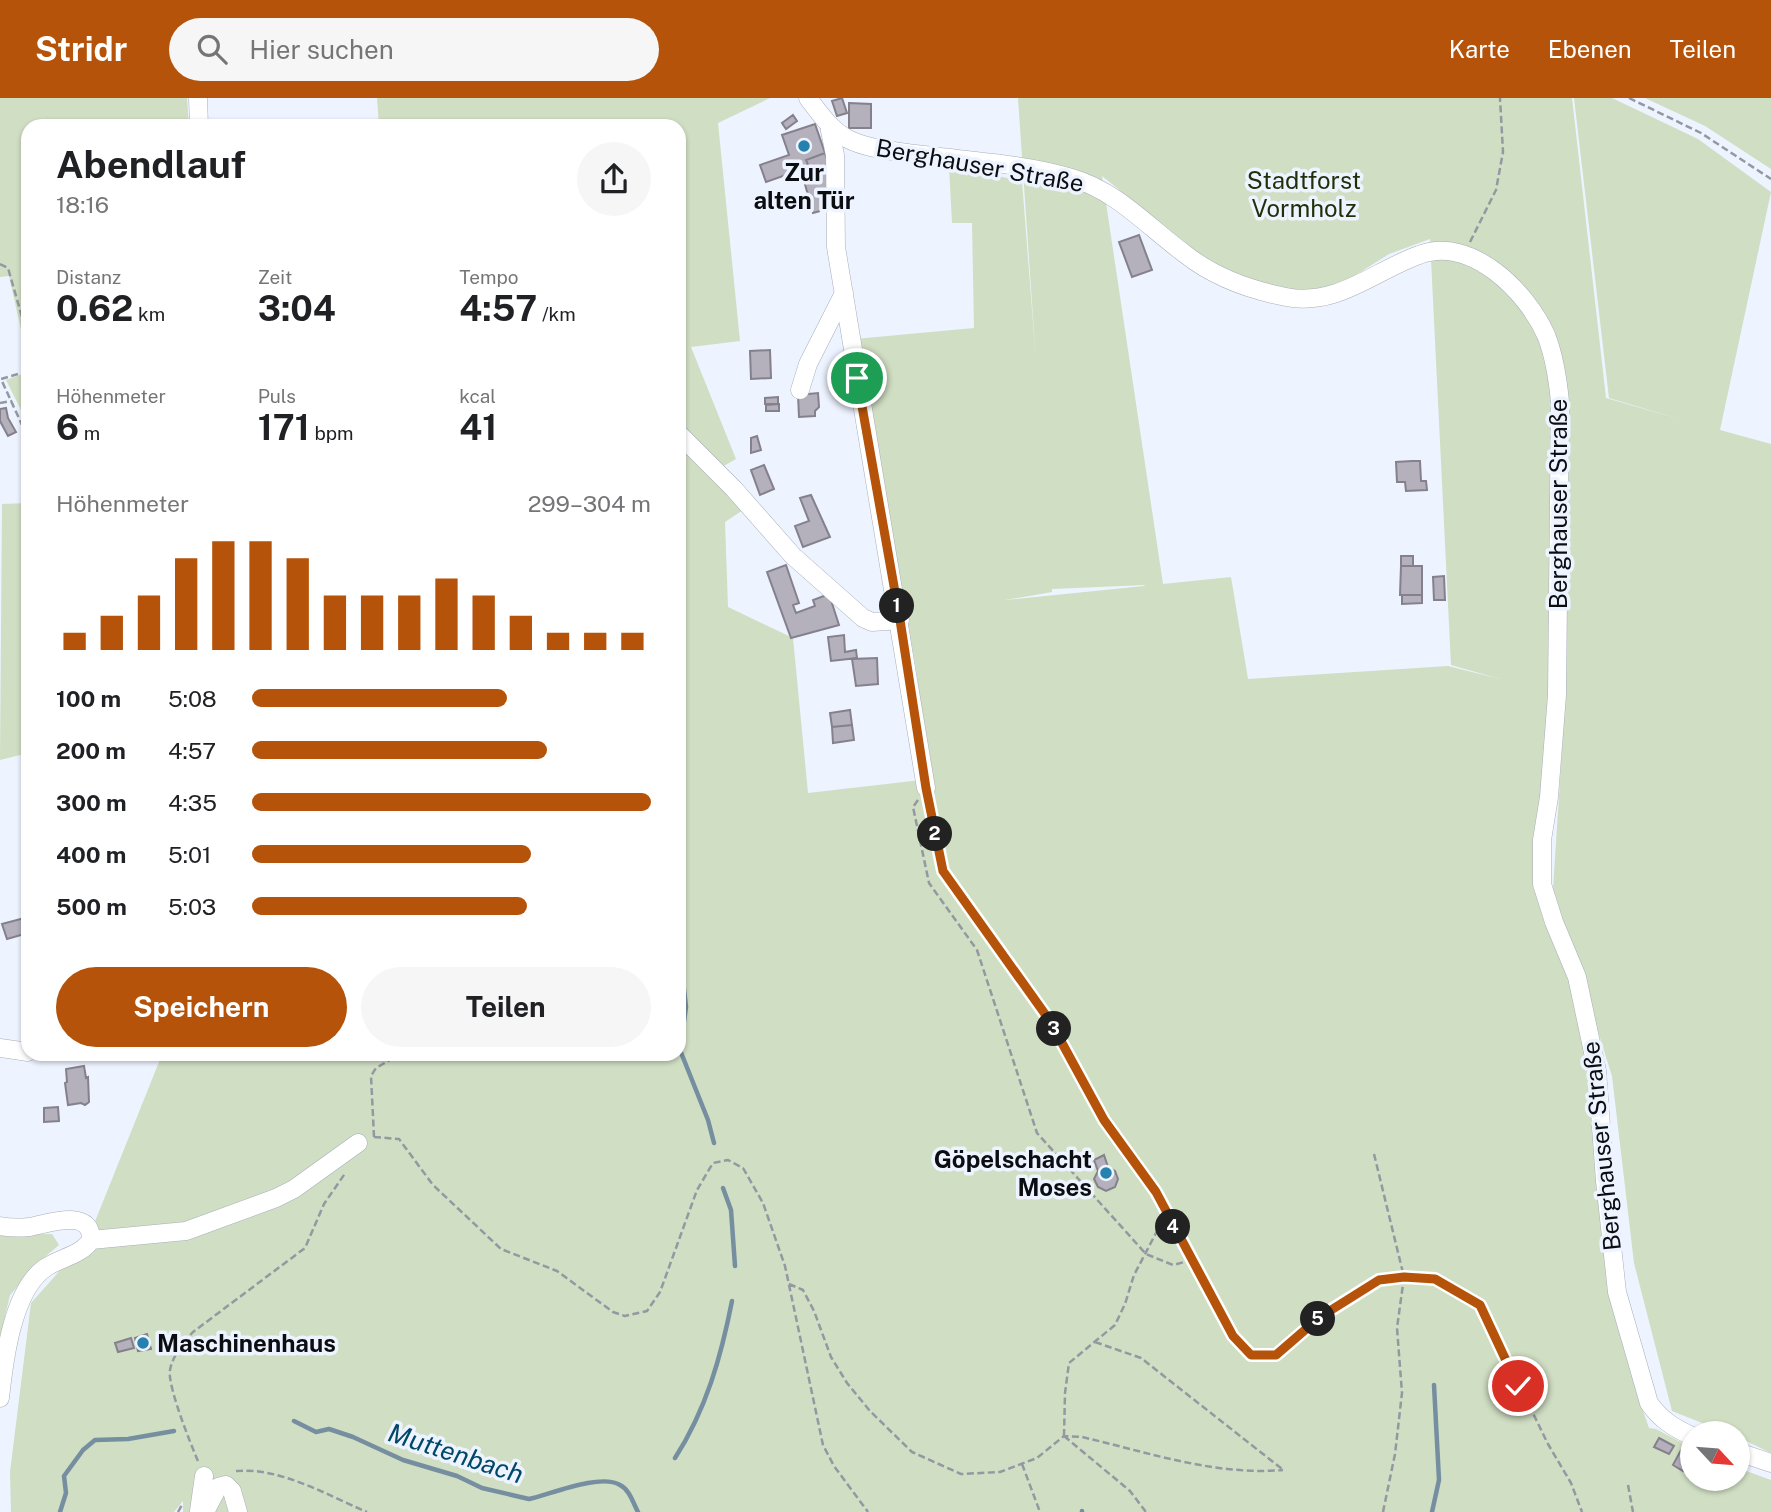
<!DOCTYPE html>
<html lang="de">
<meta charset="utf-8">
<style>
:root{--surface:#fff;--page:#f6f6f6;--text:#202124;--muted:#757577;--accent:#b45309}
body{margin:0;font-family:"Public Sans",sans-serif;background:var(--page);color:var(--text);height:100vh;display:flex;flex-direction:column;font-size:26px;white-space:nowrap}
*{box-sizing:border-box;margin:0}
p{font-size:23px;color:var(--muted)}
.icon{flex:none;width:38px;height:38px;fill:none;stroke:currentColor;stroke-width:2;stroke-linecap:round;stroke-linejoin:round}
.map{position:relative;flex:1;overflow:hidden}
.drawer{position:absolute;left:21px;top:21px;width:665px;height:942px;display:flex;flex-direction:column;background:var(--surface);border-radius:21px;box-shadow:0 2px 5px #0004}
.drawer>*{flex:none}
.needle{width:46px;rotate:116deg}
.fabs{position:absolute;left:1680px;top:1323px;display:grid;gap:14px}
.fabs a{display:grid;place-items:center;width:70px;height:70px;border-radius:50%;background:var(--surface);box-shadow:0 2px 5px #0004;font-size:35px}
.pin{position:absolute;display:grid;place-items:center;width:60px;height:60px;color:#fff;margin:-30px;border:4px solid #fff;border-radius:50%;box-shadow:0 2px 7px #0007}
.km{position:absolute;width:35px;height:35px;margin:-18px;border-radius:50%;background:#222;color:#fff;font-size:19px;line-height:35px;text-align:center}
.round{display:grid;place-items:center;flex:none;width:74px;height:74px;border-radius:37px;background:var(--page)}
.summary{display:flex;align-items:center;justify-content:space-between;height:119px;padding:0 35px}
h1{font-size:38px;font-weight:700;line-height:52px}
.figures{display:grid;grid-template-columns:repeat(3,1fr);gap:10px;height:119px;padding:7px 35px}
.figures div{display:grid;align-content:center}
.figures b{font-size:35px;font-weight:700}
.figures small{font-size:19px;font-weight:400}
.figures p{font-size:19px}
.chart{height:196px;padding:14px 35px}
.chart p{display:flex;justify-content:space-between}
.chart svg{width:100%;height:126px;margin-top:7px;stroke:var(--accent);stroke-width:6}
.primary-button{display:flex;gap:14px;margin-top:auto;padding:14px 35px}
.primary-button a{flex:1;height:80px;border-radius:42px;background:var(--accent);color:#fff;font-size:28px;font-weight:700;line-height:80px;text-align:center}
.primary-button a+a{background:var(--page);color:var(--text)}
ul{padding:0 35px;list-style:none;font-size:23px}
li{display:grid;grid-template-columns:112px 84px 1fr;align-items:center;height:52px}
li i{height:18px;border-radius:9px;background:var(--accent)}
header{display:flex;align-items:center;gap:42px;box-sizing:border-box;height:98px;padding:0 35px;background:var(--accent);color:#fff}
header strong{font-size:33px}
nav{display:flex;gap:38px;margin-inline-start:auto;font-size:24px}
.search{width:490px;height:63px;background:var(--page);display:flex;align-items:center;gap:18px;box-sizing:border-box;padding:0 24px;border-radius:38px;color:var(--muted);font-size:26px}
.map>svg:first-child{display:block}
.green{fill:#d0dec3;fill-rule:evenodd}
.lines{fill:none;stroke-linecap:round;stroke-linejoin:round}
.stream{stroke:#758fa1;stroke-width:4.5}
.building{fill:#b4b0bc;stroke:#85818c;stroke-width:2}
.minor-casing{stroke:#a8aeb9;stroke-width:19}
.path{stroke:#9498a1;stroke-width:2.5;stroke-dasharray:7 3.5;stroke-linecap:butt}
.minor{stroke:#fff;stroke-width:18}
.route-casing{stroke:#fff;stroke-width:14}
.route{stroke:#b45309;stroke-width:9}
.poi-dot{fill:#2681ae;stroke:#edf3ff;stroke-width:2.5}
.labels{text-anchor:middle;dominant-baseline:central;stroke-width:7;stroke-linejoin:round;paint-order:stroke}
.street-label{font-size:24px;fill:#0b0d11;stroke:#edf3ff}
.poi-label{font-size:24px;font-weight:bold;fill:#0b0d11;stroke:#edf3ff}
.park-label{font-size:24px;fill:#1f3008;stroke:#edf3ff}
.water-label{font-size:26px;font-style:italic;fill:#004868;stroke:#edf3ff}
</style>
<header>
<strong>Stridr</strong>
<div class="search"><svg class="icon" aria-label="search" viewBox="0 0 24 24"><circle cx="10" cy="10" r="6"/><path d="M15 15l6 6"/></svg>Hier suchen</div>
<nav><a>Karte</a><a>Ebenen</a><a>Teilen</a></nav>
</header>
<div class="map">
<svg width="1771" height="1414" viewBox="0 0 1771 1414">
<rect width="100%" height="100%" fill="#edf3ff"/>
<path class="green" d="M 0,0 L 187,0 L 189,28 L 28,28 L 28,263 L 9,178 L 0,179 Z
M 377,0 L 770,0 L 718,25 L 740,243 L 691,249 L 736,361 L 720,370 L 679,326 L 679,28 L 379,28 Z
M 1018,0 L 1572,0 L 1606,300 L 1683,322 L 1609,300 L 1574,0 L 1612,0 L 1698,41 L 1771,94 L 1720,332 L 1771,346 L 1771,1355 L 1738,1339 L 1738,1335 L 1727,1335 L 1672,1313 L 1634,1165 L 1612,978 L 1553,791 L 1566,590 L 1550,593 L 1544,697 L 1533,789 L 1573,882 L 1589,974 L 1641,1307 L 1649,1330 L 1656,1331 L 1692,1350 L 1692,1381 L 1738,1381 L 1738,1370 L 1771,1382 L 1771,1414 L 183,1414 L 183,1403 L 174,1414 L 11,1414 L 10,1374 L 31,1205 L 64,1168 L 93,1155 L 100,1144 L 92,1131 L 161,959 L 157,956 L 679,956 L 679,348 L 743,412 L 725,424 L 728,509 L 793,540 L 808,695 L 930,681 L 916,570 L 855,241 L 974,230 L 972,125 L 952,125 L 949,68 L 1022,83 L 1036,263 ZM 1102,78 L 1211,165 L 1224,173 L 1290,195 L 1332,192 L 1389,156 L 1430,141 L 1451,567 L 1500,581 L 1448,568 L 1248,581 L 1231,479 L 1163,486 ZM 1145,487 L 1144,488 L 1005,502 L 1052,494 L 1052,491 Z
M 1645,0 L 1771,0 L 1771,71 L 1705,28 Z
M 28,274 L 28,326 L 6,282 Z
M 28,405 L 28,655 L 0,662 L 2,406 Z
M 52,1136 L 59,1147 L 41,1162 L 10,1197 L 0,1239 L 0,1137 Z"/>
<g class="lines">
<path class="stream" d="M 680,857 L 686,909 L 680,952 L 708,1022 L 714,1045
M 723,1090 L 731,1112 L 735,1168
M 294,1323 L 316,1334 L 329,1331 L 353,1339 L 403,1362 L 457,1378 L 482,1390 L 529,1401 C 551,1396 600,1375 620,1387 C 630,1392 633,1405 638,1414
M 675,1360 C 706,1312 721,1259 732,1203
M 1082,1413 L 1082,1414
M 60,1414 L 66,1395 L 64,1378 L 83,1352 L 95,1342 L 128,1341 L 174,1333
M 1432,1414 L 1439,1382 L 1434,1287"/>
</g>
<path class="building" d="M 842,0 L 847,15 L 837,18 L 832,3 Z
M 849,5 L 871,6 L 871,30 L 849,30 Z
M 793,17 L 797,23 L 786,31 L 782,25 Z
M 815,26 L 825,55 L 806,62 L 809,69 L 766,84 L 760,67 L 789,57 L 782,37 Z
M 825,55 L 830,71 L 831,110 L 813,115 L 801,72 L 809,69 L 806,62 Z
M 1139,137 L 1152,172 L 1132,179 L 1119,144 Z
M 770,252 L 771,280 L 751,281 L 750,253 Z
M 818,295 L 819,309 L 815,313 L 815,318 L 799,319 L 798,297 Z
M 778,299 L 778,306 L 765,306 L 765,300 Z
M 779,306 L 779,313 L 766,313 L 766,307 Z
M 6,310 L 8,320 L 16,334 L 8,338 L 0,323 L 0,311 Z
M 757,338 L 761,352 L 751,355 L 751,340 Z
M 1412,363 L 1420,363 L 1421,383 L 1426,383 L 1427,392 L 1406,393 L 1405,384 L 1397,384 L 1396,364 Z
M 764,367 L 774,391 L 760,397 L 751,372 Z
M 811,397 L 830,439 L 803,449 L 795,428 L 809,423 L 800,400 Z
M 1401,458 L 1413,458 L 1413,468 L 1401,468 Z
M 786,467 L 799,505 L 793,507 L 796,515 L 815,508 L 813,502 L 829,496 L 839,527 L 791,540 L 767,474 Z
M 1401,468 L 1422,468 L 1422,497 L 1400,497 Z
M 1444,478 L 1445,502 L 1434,502 L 1433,479 Z
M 1402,497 L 1422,497 L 1422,505 L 1402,506 Z
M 844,537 L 845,554 L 856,552 L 857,560 L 831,563 L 828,539 Z
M 877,560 L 878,586 L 856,588 L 852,561 Z
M 850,612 L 852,627 L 832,629 L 830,615 Z
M 852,627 L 854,642 L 833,645 L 832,629 Z
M 28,819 L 28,835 L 7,841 L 2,826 Z
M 84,968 L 86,980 L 88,979 L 89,1004 L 85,1007 L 81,1005 L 68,1007 L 65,985 L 67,984 L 66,971 Z
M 58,1009 L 59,1023 L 44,1024 L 44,1010 Z
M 1104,1057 L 1108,1069 L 1115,1073 L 1118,1081 L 1115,1089 L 1106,1093 L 1098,1089 L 1094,1081 L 1098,1073 L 1094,1062 Z
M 147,1236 L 151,1251 L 138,1253 L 135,1240 Z
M 131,1240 L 134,1250 L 118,1254 L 115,1245 Z
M 1659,1340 L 1674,1348 L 1669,1356 L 1654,1349 Z
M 1681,1352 L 1691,1357 L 1683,1373 L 1673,1367 Z"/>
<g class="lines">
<g class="minor-casing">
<path id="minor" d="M 198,0 L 199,28
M 808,0 C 820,16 831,32 848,41 C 867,51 895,53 915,56 C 967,63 1022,65 1072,80 C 1117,93 1148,129 1185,156 C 1214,179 1250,192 1286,199 C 1337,209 1374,173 1419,157 C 1471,137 1527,194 1546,237 C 1554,257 1558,283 1560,304 L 1557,597 L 1549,699 L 1542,742 L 1542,786 L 1554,824 L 1577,879 L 1597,973 L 1605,1083 L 1617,1194 L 1649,1305 C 1661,1322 1674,1330 1692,1338
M 829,28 L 835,57 L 836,149 L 926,690
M 800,292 L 808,266 L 844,195
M 679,336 L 734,391 L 793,458 L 863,520 L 872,524 L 900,522
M 0,950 L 28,954
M 0,1128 C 10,1130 19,1130 29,1129 C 47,1126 92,1109 91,1142
M 91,1142 L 186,1133 L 276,1100 L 294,1091 L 358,1045
M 0,1300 C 4,1263 12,1193 45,1170 C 59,1160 82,1157 91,1142
M 1738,1354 L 1771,1365
M 201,1414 L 199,1413 L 204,1378
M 205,1414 L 218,1389 L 226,1387 L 232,1393 L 238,1414"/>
</g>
<path class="path" d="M 1629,0 L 1701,35 L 1771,81
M 1470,144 L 1496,92 L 1503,54 L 1500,0
M 0,166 L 8,170 L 28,240
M 28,273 L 1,281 L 28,340
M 0,305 L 12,303
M 918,702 L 913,709 L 929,785 L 977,852 L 1037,1035 L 1146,1156 L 1173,1167 L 1192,1162
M 929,704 L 943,773 L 1050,923 L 1104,1022 L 1156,1094 L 1233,1238 L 1251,1257 L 1277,1257 L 1320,1219 L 1379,1182 L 1404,1179 L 1435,1181 L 1480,1207 L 1548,1346 L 1571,1385 L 1582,1414
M 374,1039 L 399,1041 L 433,1087 L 501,1151 L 557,1173 L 613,1214 L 625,1218 L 647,1213 L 660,1194 L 697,1092 L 713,1065 L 728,1062 L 743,1070 L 763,1105 L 785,1168 L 823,1347 L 834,1368 L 868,1414
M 374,1039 L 371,978 L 376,970 L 395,959 L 403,961 L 402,956
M 1374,1056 L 1404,1179 L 1397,1230 L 1402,1295 L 1395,1356 L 1383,1414
M 789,1186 L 803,1192 L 814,1213 L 831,1259 L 847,1285 L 870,1313 L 912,1354 L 961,1376 L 1000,1374 L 1037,1360 L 1064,1338 L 1082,1339 C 1147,1354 1215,1378 1283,1372
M 1095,1244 L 1141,1260 L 1282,1371
M 1064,1338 L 1065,1295 L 1069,1265 L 1115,1227 L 1125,1206 L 1134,1177 L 1166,1116
M 1064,1338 L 1130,1393 L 1146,1414
M 198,1363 C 191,1347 167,1287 170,1272 C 172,1259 184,1244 193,1234 L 305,1150 L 324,1106 L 346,1074
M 1022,1366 L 1040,1414
M 236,1373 C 280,1369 327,1397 367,1414
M 1628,1387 L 1633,1414
M 178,1414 L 183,1405"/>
<use href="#minor" class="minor"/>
</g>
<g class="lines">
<g class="route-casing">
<path id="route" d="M 857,280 L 900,522 L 926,690 L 943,773 L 1050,923 L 1104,1022 L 1156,1094 L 1233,1238 L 1251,1257 L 1276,1257 L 1320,1219 L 1379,1182 L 1404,1179 L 1435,1181 L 1480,1207 L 1518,1288"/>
</g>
<use href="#route" class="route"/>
</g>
<g class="poi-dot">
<circle cx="804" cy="48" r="7"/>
<circle cx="1106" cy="1075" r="7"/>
<circle cx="143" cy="1245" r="7"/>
</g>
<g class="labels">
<g class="street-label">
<text transform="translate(980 67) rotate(10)">Berghauser Straße</text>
<text transform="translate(1558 406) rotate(-90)">Berghauser Straße</text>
<text transform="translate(1601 1048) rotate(-96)">Berghauser Straße</text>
</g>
<g class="poi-label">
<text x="804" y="74">Zur<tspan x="804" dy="28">alten Tür</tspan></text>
<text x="1092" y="1061" text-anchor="end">Göpelschacht<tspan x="1092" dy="28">Moses</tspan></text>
<text x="157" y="1245" text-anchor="start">Maschinenhaus</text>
</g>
<g class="park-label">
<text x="1304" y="82">Stadtforst<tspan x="1304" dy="28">Vormholz</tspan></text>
</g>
<g class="water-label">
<text transform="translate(456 1355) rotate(18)">Muttenbach</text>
</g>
</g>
</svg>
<div class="fabs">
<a><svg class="needle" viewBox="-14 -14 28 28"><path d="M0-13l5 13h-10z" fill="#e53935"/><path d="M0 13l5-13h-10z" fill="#757577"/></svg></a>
</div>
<div class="pin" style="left:857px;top:280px;background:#1e9e55"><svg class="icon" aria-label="arrive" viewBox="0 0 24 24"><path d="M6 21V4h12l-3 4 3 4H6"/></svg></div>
<div class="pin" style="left:1518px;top:1288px;background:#d93025"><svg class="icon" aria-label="check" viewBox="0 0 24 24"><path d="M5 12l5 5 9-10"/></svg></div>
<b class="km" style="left:897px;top:508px">1</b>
<b class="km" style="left:935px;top:736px">2</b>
<b class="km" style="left:1054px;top:931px">3</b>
<b class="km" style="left:1173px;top:1129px">4</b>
<b class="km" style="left:1318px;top:1221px">5</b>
<section class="drawer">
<div class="summary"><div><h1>Abendlauf</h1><p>18:16</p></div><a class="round"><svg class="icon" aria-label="share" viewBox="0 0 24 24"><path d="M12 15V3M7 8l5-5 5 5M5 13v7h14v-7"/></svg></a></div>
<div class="figures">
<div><p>Distanz</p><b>0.62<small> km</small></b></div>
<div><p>Zeit</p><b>3:04</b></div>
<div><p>Tempo</p><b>4:57<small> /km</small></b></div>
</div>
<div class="figures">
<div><p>Höhenmeter</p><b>6<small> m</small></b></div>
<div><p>Puls</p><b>171<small> bpm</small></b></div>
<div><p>kcal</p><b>41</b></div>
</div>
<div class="chart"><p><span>Höhenmeter</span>299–304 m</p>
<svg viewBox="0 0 160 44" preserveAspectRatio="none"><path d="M5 44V38M15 44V32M25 44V25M35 44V12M45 44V6M55 44V6M65 44V12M75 44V25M85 44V25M95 44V25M105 44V19M115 44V25M125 44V32M135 44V38M145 44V38M155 44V38"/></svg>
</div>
<ul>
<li><b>100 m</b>5:08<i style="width:64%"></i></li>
<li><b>200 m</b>4:57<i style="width:74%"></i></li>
<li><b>300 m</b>4:35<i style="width:100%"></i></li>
<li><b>400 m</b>5:01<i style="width:70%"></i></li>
<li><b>500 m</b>5:03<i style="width:69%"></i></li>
</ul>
<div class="primary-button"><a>Speichern</a><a>Teilen</a></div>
</section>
</div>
